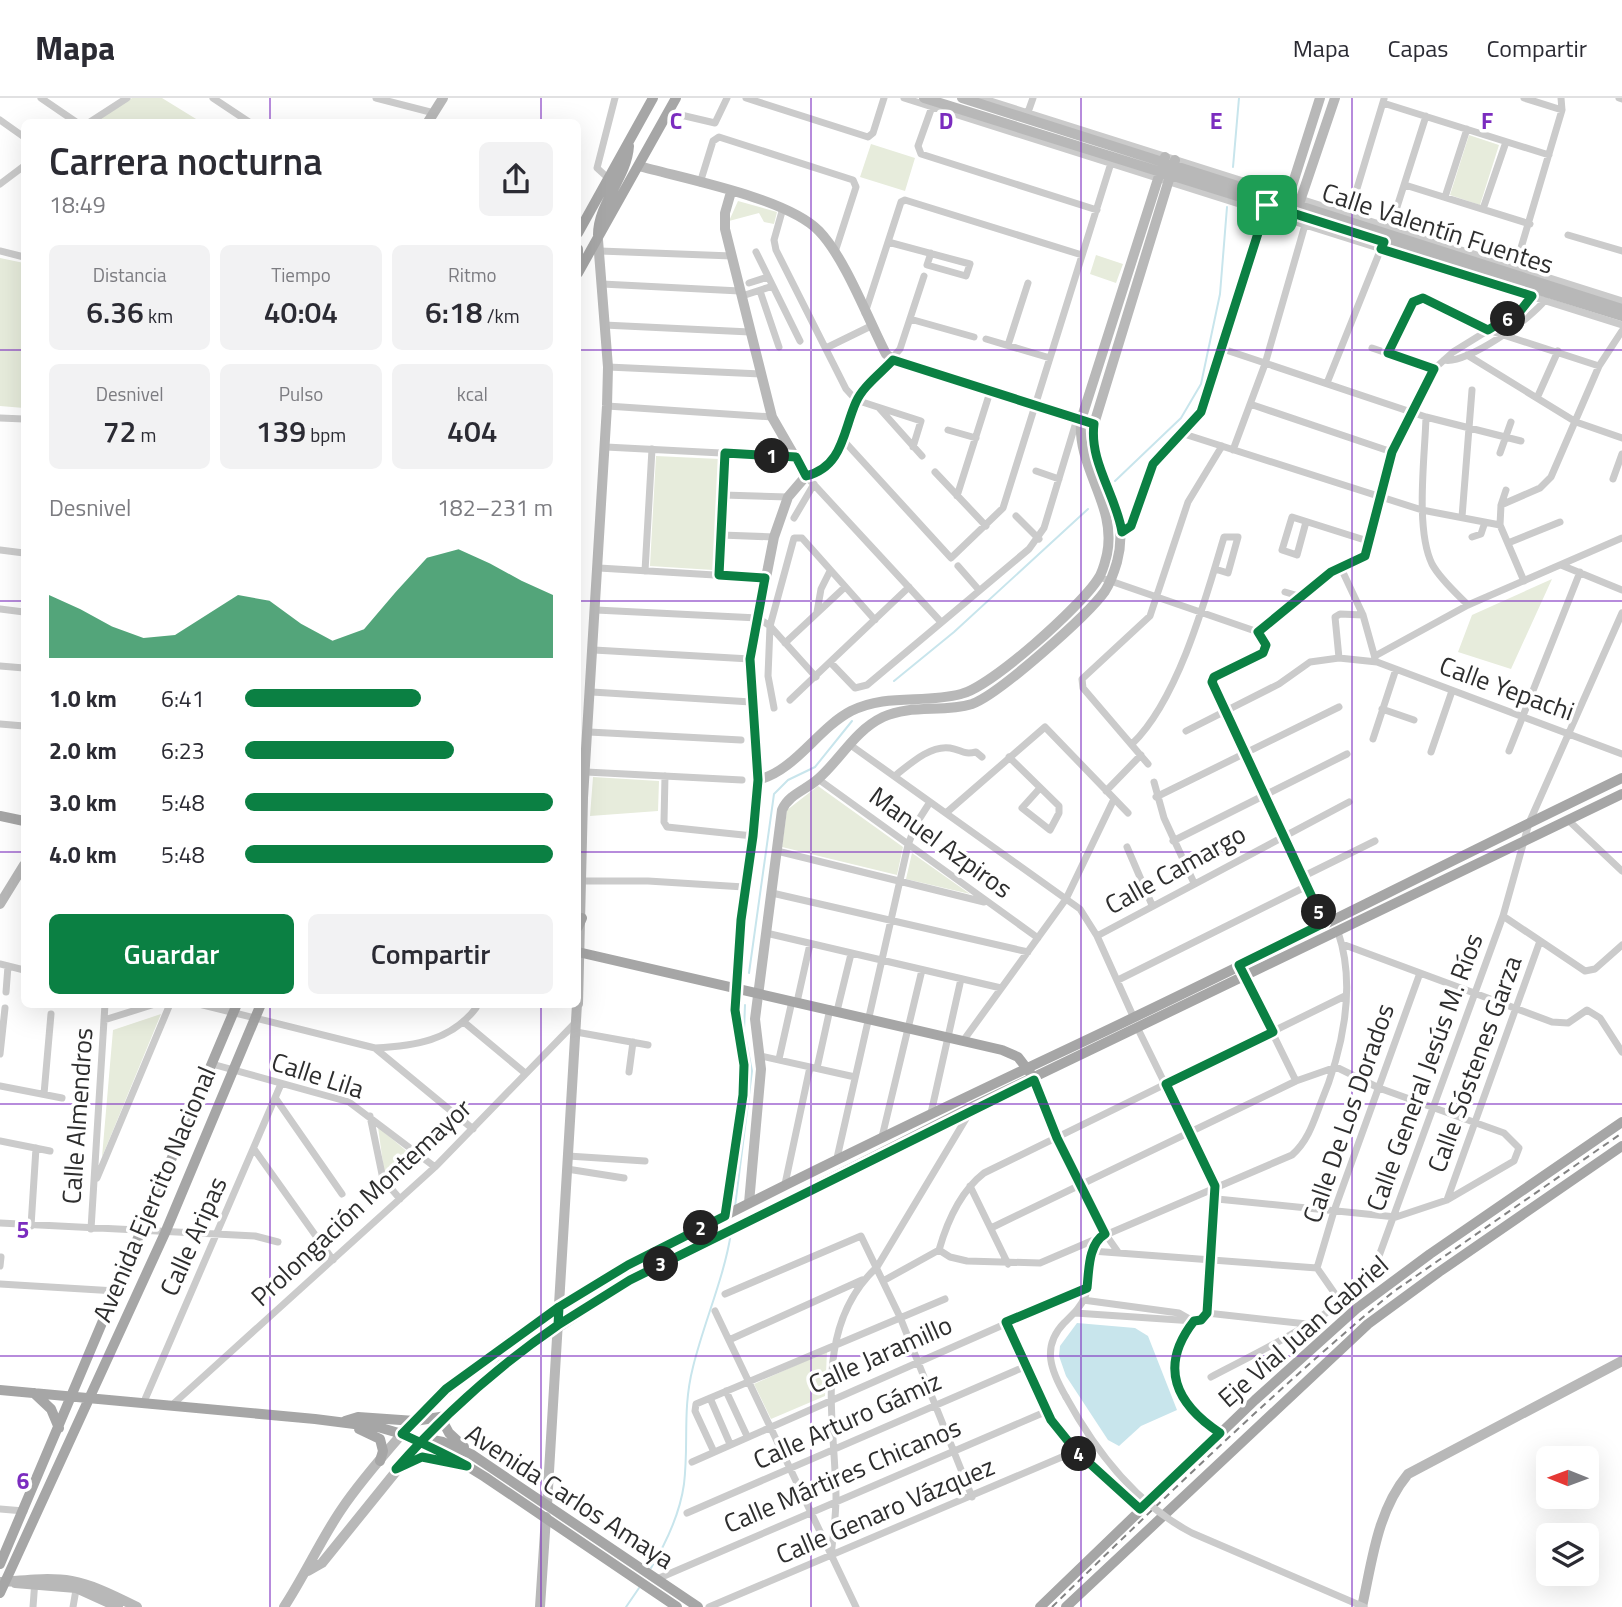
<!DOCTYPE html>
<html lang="es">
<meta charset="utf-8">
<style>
:root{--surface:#fff;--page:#f2f2f3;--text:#2b2b33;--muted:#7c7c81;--line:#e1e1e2;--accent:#0b8043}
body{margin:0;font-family:"Titillium Web",sans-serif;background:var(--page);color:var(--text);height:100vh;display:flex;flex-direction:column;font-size:26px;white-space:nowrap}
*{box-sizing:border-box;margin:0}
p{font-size:23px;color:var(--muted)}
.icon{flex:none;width:38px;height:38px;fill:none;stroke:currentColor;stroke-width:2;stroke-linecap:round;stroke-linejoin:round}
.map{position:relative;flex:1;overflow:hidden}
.sheet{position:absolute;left:21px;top:21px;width:560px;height:889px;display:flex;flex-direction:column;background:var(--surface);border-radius:10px;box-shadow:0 7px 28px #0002}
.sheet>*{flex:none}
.needle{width:46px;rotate:271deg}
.controls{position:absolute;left:1536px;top:1348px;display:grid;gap:14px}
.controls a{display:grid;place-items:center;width:63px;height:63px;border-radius:10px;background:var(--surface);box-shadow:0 7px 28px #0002;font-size:35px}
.pin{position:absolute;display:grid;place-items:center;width:60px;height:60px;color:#fff;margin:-30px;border-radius:14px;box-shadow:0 4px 10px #0006}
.km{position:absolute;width:35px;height:35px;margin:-18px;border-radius:50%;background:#222;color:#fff;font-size:19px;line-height:35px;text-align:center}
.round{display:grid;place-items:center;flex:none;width:74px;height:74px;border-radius:10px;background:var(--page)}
.overview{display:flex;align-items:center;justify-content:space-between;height:119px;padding:0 28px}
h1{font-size:38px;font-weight:600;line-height:52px}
.figures{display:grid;grid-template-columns:repeat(3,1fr);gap:10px;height:119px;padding:7px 28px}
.figures div{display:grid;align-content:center;border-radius:10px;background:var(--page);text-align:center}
.figures b{font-size:30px;font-weight:600}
.figures small{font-size:19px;font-weight:400}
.figures p{font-size:19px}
.chart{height:196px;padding:14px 28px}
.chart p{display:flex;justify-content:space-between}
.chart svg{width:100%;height:126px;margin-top:7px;fill:var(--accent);opacity:.7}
.primary-button{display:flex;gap:14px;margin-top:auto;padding:14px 28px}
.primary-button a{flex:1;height:80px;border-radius:10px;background:var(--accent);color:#fff;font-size:28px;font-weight:600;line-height:80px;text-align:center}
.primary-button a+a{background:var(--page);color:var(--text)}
ul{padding:0 28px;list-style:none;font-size:23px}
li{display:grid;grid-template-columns:112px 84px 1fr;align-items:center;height:52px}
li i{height:18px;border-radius:9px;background:var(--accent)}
header{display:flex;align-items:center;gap:42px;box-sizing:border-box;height:98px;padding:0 35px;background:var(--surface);border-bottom:2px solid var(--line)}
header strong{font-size:33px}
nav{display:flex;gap:38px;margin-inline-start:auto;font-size:24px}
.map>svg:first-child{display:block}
.green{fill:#e7ecdc}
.water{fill:#c8e5ec}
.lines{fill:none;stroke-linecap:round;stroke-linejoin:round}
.stream{stroke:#c8e5ec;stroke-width:2}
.street{stroke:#cbcbcb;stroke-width:7}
.secondary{stroke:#b8b8b8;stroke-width:10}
.primary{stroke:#a6a6a6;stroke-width:10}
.rail{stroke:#838383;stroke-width:2;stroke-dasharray:7 5;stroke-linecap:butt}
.street-bridge{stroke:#cbcbcb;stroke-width:7}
.route-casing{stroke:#fff;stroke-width:14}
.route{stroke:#0b8043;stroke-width:9}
.grid{fill:none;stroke:#7b2cbf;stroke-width:2;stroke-opacity:0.55}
.labels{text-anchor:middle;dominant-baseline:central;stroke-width:7;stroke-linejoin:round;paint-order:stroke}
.street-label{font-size:26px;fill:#2e2e2e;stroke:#fff}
.grid-label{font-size:23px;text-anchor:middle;font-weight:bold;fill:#7b2cbf;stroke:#fff;stroke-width:7;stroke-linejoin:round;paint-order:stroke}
</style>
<header>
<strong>Mapa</strong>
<nav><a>Mapa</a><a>Capas</a><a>Compartir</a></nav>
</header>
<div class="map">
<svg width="1622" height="1509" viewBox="0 0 1622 1509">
<rect width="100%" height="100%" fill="#fff"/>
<path class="green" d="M 132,0 L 162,0 L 201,24 L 94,24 Z
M 1469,37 L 1499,47 L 1480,107 L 1450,97 Z
M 871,46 L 915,60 L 905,93 L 860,79 Z
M 738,103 L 777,114 L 774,126 L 764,124 L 759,115 L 729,123 Z
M 1096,157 L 1123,166 L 1116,185 L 1090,176 Z
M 0,160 L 24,165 L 24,310 L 0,308 Z
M 656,358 L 719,361 L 713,472 L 650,468 Z
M 1552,481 L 1511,571 L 1458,554 L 1472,517 Z
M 593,679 L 659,683 L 658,713 L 590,718 Z
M 818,688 L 903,749 L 897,777 L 782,749 L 787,712 Z
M 912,755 L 970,796 L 906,781 Z
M 161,916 L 102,1059 L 113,932 Z
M 378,1029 L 410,1056 L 394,1072 L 401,1080 L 392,1088 L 385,1080 Z
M 827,1253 L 825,1298 L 771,1321 L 754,1286 Z"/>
<path class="water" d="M 1077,1225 L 1135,1230 L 1148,1238 L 1177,1312 L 1141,1328 L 1119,1348 L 1108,1342 L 1066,1278 L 1059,1258 L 1060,1248 Z"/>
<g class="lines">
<path class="stream" d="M 1233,69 L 1239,0
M 1115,383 L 1181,320 L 1201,286 L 1220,196 L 1227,109
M 894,583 L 954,534 L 1088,411
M 749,875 L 774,696 L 788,682 L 815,669 L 852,623
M 735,1109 L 752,973 L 744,933 L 745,907
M 651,1470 C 666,1445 680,1415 684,1386 C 689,1345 682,1312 693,1269 C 704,1224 724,1180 731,1135
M 626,1509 L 639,1490"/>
<path class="street" d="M 41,0 L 76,24
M 213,0 L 249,24
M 376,0 L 434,15
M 746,0 L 868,39 L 873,35 L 884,0
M 904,0 L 1622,227
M 981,0 L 1622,203
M 1524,0 L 1562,12
M 1619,0 L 1622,1
M 1383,5 L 1549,57
M 933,6 L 918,48 L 921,56 L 1097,112
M 668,14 L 715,25 L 727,0
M 1027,17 L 1033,0
M 0,22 L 24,39
M 90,24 L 127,0
M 608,80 L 597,70 L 615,0
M 700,85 L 713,43 L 719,39 L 853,82 L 856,89 L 835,154
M 0,86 L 24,68
M 1405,87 L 1530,126
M 1445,99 L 1467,31
M 783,110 L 774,142 L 776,152 L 846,291 L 856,302 L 921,323 L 913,349
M 1483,111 L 1506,44
M 1349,117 L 1384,1
M 1389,134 L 1426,18
M 1568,137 L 1622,153
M 888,144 L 970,166 L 966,178 L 927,167 L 931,155
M 0,153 L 24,159
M 600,153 L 732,158
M 756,154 L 800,243
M 1515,170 L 1562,12 L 1561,0
M 924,178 L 900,251 L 856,302 L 838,354 L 820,373 L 806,378 L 941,524
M 749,185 L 768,179
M 602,186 L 740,193
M 760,193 L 779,249
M 742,198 L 773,188
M 865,215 L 901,104 L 905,102 L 1082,157
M 910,221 L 974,239
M 604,227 L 750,234
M 986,241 L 1050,260
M 1008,247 L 1028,185
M 826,250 L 871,228
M 1372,250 L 1434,271
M 1223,251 L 1426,319 L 1521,343
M 1388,255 L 1413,203 L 1420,200 L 1488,232 L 1599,268
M 1467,257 L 1576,324 L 1622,340
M 1444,262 C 1466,267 1532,220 1545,202
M 608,269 L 761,276
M 1327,285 L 1382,148
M 1537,300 L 1558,253
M 1250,306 L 1392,354
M 607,308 L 772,319
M 880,311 L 922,358
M 1426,319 C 1425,358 1415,431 1432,466 C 1440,481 1456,495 1468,507
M 0,320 L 24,321
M 948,332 L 976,340
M 1181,335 L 1422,412 L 1500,427
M 844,343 L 951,460 L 1003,410 L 1111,65
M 606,349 L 796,359
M 1233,352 L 1265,266 L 1305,127
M 1500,355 L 1511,324
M 1036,373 L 1059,381
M 935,374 L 986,428
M 1613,381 L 1622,356
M 723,397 L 788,399
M 957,398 L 990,294
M 1501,407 L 1506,392
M 1016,418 L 1039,441
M 1462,419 L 1472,292
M 794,420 L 814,386
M 1306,424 L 1297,457 L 1282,452 L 1292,419 L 1371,444
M 1122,434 L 1131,428 L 1153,366 L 1201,314 L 1265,112
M 721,437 L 774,439
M 1472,439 L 1481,436 L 1485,424
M 1508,445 L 1560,424
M 0,452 L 24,455
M 1561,467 L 1622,492
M 958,468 L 979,492
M 1340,468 L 1363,517 L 1375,560
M 599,470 L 765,480
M 645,473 L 652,351
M 718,477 L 725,355
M 1099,479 L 1258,534
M 1524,483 L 1500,427 L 1501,407 L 1540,390 L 1551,379 L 1599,268 L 1622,233
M 1285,494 L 1302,499
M 0,511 L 24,514
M 596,512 L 758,520 L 770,528 L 816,579
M 817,514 L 821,491 L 830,473
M 1258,534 L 1331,474 L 1364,460 L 1392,354 L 1434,271 L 1453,254 L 1521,212 L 1534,194
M 1258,534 L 1266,545 L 1265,554 L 1214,579 L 1212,587 L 1324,825
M 785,545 L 845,489
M 594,552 L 750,561
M 1375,558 L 1468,507 L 1622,440
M 1339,560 L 1335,519 L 1340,516 L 1363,517
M 831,565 L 855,590 L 867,587 L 1029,451 L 1044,430 L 1077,321
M 0,568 L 24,570
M 592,594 L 751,604
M 790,602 L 909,489
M 774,610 L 768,578 L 770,528 L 794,440 L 802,440 L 875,522
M 1382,611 L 1414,622
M 0,626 L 24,628
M 1186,633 L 1279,586 L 1310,564 L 1339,560 L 1377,564 L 1622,656
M 589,634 L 741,642
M 1373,641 L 1396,571
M 849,646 L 1080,811 L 1097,838 L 1133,918
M 1132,646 C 1178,602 1206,500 1224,439 L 1238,439 L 1228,475 L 1215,471
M 1509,653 L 1580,474
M 1431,654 L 1452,593
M 1009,659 L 1059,708 L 1059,715 L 1050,732 L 1022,710 L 1040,690
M 1148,666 L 1083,590 L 1082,581 L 1150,518 L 1188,404 L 1222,348
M 586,674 L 742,682
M 896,677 C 910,666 930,647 950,650 C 962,652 963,657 976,654 L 982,659
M 665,678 L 664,724 L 667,729 L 753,738
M 818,681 L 1038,840
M 1154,684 L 1164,720 L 1194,785
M 1106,693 L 1141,657
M 1156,699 L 1339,609
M 946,715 L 1045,629 L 1128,715
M 1568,722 L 1622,773
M 1173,743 L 1347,656
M 1127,749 L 1152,807
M 777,753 L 984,804
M 1304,778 L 1375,743
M 583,783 L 648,783 L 744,789
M 772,795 L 1028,854
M 1503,818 L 1585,873 L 1595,871 L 1622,847
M 766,835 L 1001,890
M 1097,838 L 1349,704
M 1342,846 L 1552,924 L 1568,925 L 1587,912 L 1600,920 L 1622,954
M 0,866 L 24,872
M 1244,877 L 1296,983
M 1118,882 L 1307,788
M 6,894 L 8,868
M 797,904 L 810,846
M 199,906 L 375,950 C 414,948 451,943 476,910
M 837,913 L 851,856
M 104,922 L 155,906
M 465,925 L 525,975
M 1138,931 L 1215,1088 L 1207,1215
M 576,934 L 648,947
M 963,943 L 1066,801 L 1114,701
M 376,951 L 473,1031
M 0,956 L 5,910
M 761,958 L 855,979
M 779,961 L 792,903
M 212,966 L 349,1004 L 435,1069
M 817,970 L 830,911
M 629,974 L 633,944
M 1033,982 C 1057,1040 1080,1103 1118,1154
M 0,988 L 62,1000
M 44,996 L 51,916
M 276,1001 L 342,1096
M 931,1015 L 961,881
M 370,1018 L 383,1081 L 400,1101
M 882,1039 L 922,872
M 0,1043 L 50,1053
M 254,1051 L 333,1162
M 568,1058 L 645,1063
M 837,1060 L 908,747 L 916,726 L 930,704
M 567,1071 L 624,1080
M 97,1080 L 170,906
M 785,1086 L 810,969
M 970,1088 L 1008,1166
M 1447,1102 L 1540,843
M 0,1125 L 255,1138 L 278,1144
M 31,1128 L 36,1050
M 991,1130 L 1296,983 L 1336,969 L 1379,990 L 1504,1035 L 1519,1050 L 1514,1063 L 1447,1102 L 1396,1119 L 1217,1101
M 91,1131 L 105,906
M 939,1152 L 950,1159 L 967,1163 L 1040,1165 L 1292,1057 C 1307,1044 1313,1026 1320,1007 C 1342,955 1357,889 1338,834
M 1092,1153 L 1317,1170 L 1340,1203
M 0,1168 L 1,1159
M 1317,1170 L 1334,1113 L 1420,875
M 883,1183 L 939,1152 C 947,1124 961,1093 984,1075 L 1345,898
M 0,1186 L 116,1193
M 725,1196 L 861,1138 L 900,1219 L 972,1399
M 1083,1202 L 1179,1215 L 1193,1223
M 715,1213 L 856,1509
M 1075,1215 L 1194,1223 L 1201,1222 L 1207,1215
M 1207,1215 L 1307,1226
M 1194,1223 C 1158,1269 1176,1306 1220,1335
M 1006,1224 L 1050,1322 L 1076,1353 L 1140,1411
M 729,1242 L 862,1182
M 1211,1279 C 1256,1255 1350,1212 1375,1169 L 1503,818 L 1529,725 L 1622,515
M 726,1293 L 747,1338
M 1066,1299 C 1051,1273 1041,1249 1064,1225 C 1073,1216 1080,1210 1085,1199 C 1092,1180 1090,1159 1098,1140
M 710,1300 L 730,1346
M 143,1306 L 281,986
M 171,1308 L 435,1069 L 576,924
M 714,1354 L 695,1313 L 696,1306 L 945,1201
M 692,1364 L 1087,1190
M 0,1411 L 24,1413
M 687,1415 L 1024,1269
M 831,1458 C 833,1439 836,1419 836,1399 C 835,1321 812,1229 877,1169 L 973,1009
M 657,1481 L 1045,1314
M 33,1509 L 35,1482
M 73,1509 L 77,1486
M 709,1509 L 1076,1353"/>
<path class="secondary" d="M 924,0 L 1622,218
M 962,0 L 1622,211
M 428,24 L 443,0
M 639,68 C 685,81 787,100 819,133 C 845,160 868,221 886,256 L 893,262 L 1086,324
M 1285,110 L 1320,0
M 1297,112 L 1335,0
M 758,682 C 796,672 817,631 851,613 C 887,595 924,606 961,596 C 991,589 1081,508 1098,481 C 1103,474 1105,464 1107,456 C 1117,407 1077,371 1081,322 L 1165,59
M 0,806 L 24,767
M 578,906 L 583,700 L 607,308 L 608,269 L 598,142
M 749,1105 L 761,971 L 755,921 L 782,712 C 789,696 806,692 818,681 C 841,661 854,633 883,619 C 911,606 943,615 972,606 C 998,597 1088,517 1105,493 C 1111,484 1114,474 1117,464 C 1133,405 1088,378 1094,326 L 1175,62
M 725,1118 L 743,997 L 744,967 L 735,912 L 741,822 L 758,682 L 750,561 L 774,439 L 788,399 L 806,378 L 772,319 L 725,131 L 725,115 L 731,94
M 547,1407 L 577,906
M 308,1473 L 322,1465 L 419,1345
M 1,1484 C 68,1478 77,1479 137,1509
M 15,1485 L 76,1490 L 118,1509
M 284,1509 C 305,1477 320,1443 341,1412 C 359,1385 381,1360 402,1336
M 540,1509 L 546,1419
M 1362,1509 C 1372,1464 1377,1413 1408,1376 L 1622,1263"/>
<path class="primary" d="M 578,135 L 653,0
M 598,137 C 598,105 627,80 629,48
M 578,151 L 578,160
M 578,175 L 676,0
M 0,718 L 24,723
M 578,829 L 582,820
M 578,854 L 1002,952 L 1018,959 L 1031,976
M 0,1292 L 315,1321 L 378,1329 L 402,1336 L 451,1358 L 485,1379 L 677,1509
M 34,1295 L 51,1311 L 59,1330
M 442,1322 L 449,1335 L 464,1349
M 345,1323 L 358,1319 L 415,1323 L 446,1318
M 359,1331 L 380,1341 L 383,1353 L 380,1363
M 402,1336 C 492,1240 608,1178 724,1118 C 834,1062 945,1009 1057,956 C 1247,867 1433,771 1622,680
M 422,1340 L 443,1344 L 471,1356 L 698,1509
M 419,1345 L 501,1267 L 630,1182 L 974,1008 L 1622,696
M 396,1371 L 422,1358 L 456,1366
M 0,1466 L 237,906
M 0,1495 L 165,1135 L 261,906
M 1040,1509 L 1255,1302 L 1356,1211 L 1430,1156 L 1622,1024
M 1066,1509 L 1368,1226 L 1439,1174 L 1622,1048"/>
<path class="rail" d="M 1052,1509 C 1163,1401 1274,1293 1393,1194 L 1622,1035"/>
<path class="street-bridge" d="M 1066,1299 C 1096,1354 1136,1406 1192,1435 L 1364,1509"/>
</g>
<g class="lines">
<g class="route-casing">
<path id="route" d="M 1267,107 L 1201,314 L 1153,366 L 1131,428 L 1122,434 C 1116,397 1089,364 1094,326 L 893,262 C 881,275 863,288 856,304 C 843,333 843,369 806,378 L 796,359 L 725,355 L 719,477 L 765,480 L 750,561 L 758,682 L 753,738 L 741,822 L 735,912 L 744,967 L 743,997 L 725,1118 L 628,1167 L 559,1209 L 558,1227 C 497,1269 446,1314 396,1371 L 422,1359 L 467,1368 C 446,1356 424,1346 402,1336 L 446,1291 L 559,1209 L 558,1227 L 630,1182 L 1034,982 L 1057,1040 L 1105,1136 C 1088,1146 1089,1173 1087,1190 L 1006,1224 L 1051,1322 L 1076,1353 L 1140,1411 L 1220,1335 C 1176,1306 1158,1269 1194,1223 L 1201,1222 L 1207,1215 L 1215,1088 L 1166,986 L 1273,934 L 1239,867 L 1324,825 L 1212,584 L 1214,579 L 1263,555 L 1266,547 L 1258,534 L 1331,474 L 1365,458 L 1392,354 L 1434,271 L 1388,255 L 1413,204 L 1423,200 L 1488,232 L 1521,212 L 1532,198 L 1381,151 L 1384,144 L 1267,107"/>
</g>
<use href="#route" class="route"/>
</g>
<path class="grid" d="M 270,0 L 270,24M 541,0 L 541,24M 811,0 L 811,1509M 1081,0 L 1081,1509M 1352,0 L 1352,1509M 0,252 L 24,252M 578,252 L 1622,252M 0,503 L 24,503M 578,503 L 1622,503M 0,754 L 24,754M 578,754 L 1622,754M 270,906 L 270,1509M 541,906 L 541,1509M 0,1006 L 1622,1006M 0,1258 L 1622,1258"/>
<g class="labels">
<g class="street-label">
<text transform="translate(1438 130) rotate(18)">Calle Valentín Fuentes</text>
<text transform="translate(1507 590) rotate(20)">Calle Yepachi</text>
<text transform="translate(941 744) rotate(36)">Manuel Azpiros</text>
<text transform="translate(1175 771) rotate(-29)">Calle Camargo</text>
<text transform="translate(1474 966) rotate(-70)">Calle Sóstenes Garza</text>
<text transform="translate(1424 974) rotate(-70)">Calle General Jesús M. Ríos</text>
<text transform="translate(318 977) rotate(18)">Calle Lila</text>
<text transform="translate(1348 1015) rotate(-71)">Calle De Los Dorados</text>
<text transform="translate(77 1018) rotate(-86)">Calle Almendros</text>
<text transform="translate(154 1096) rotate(-67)">Avenida Ejercito Nacional</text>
<text transform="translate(361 1104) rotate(-43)">Prolongación Montemayor</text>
<text transform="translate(193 1138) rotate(-66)">Calle Aripas</text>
<text transform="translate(1303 1233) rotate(-41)">Eje Vial Juan Gabriel</text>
<text transform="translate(880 1256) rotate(-24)">Calle Jaramillo</text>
<text transform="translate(847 1322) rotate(-24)">Calle Arturo Gámiz</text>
<text transform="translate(842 1377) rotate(-23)">Calle Mártires Chicanos</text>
<text transform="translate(570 1398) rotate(33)">Avenida Carlos Amaya</text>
<text transform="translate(885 1412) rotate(-23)">Calle Genaro Vázquez</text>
</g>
</g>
<g class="grid-label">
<text x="676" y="31">C</text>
<text x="946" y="31">D</text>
<text x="1216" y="31">E</text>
<text x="1487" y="31">F</text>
<text x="23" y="1140">5</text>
<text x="23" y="1391">6</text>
</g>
</svg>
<div class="controls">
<a><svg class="needle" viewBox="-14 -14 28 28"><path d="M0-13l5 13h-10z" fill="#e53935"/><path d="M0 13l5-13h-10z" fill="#7c7c81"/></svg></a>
<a><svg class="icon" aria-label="layers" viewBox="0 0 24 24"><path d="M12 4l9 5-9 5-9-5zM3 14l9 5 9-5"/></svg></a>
</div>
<div class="pin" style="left:1267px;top:107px;background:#1e9e55"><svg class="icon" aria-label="arrive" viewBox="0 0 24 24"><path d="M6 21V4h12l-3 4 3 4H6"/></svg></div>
<b class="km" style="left:772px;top:358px">1</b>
<b class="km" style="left:701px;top:1130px">2</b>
<b class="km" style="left:661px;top:1166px">3</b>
<b class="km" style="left:1079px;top:1356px">4</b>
<b class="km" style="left:1319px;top:814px">5</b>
<b class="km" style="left:1508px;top:221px">6</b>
<section class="sheet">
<div class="overview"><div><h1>Carrera nocturna</h1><p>18:49</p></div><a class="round"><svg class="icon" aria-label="share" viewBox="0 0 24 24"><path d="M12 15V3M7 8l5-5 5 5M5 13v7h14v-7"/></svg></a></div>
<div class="figures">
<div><p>Distancia</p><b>6.36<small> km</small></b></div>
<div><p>Tiempo</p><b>40:04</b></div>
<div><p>Ritmo</p><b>6:18<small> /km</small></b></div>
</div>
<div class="figures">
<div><p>Desnivel</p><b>72<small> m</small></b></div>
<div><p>Pulso</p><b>139<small> bpm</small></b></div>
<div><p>kcal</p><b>404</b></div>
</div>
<div class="chart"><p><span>Desnivel</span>182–231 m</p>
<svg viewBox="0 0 160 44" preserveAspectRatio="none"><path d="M0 44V22L10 27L20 33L30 37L40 36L50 29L60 22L70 24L80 32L90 38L100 34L110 21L120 9L130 6L140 11L150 17L160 22V44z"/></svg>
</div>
<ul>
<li><b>1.0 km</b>6:41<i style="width:57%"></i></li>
<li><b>2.0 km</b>6:23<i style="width:68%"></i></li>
<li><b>3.0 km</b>5:48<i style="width:100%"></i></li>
<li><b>4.0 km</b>5:48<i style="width:100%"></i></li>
</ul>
<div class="primary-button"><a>Guardar</a><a>Compartir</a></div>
</section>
</div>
